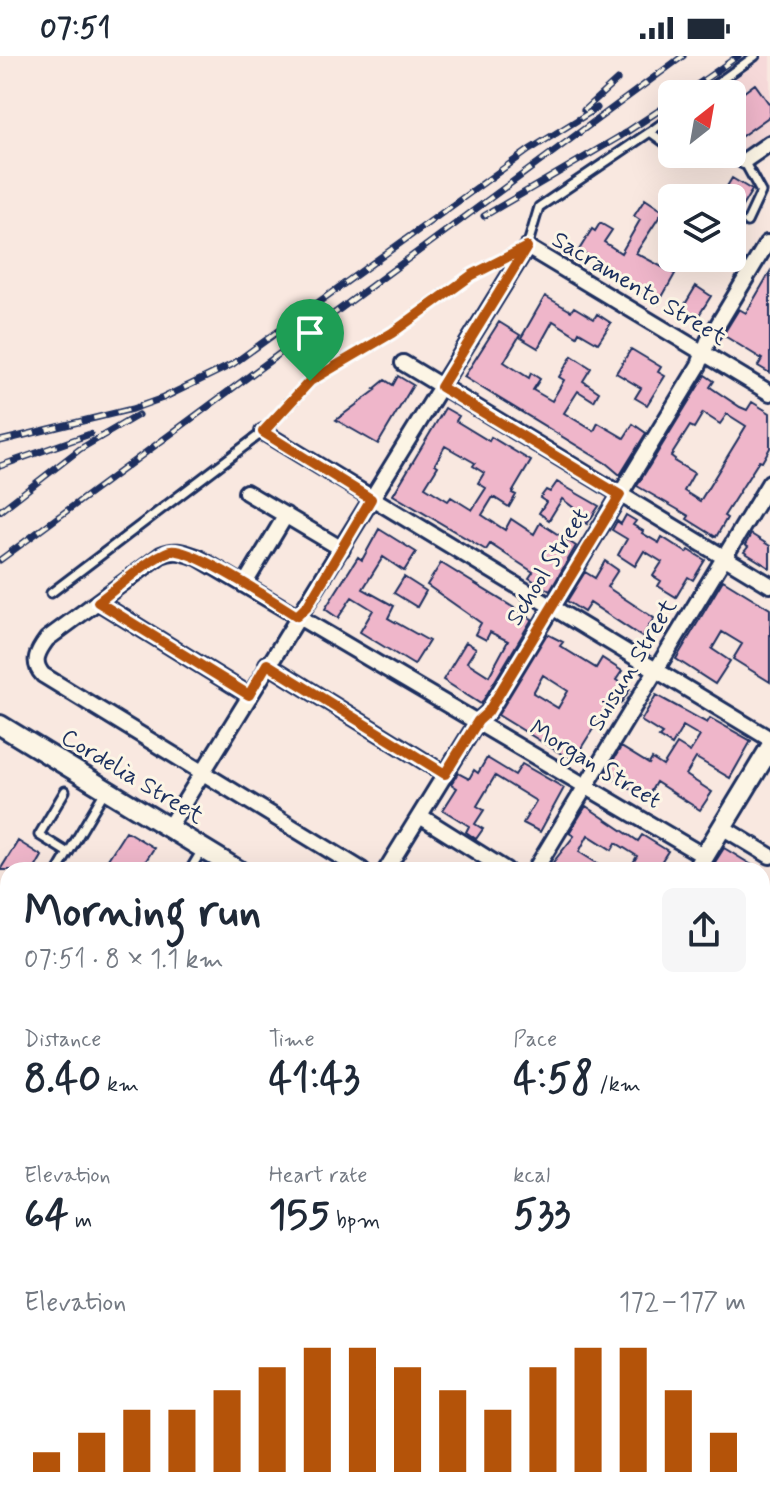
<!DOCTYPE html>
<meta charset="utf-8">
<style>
:root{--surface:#fff;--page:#f6f6f7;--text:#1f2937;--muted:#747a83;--accent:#b45309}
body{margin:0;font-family:Mynerve,sans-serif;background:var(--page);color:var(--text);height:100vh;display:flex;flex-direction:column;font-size:30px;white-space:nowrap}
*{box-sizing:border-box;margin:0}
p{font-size:26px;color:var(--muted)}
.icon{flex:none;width:44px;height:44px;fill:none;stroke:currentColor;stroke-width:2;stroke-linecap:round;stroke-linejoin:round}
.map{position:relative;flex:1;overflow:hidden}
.drawer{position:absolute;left:0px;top:806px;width:770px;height:650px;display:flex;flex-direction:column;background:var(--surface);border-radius:24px 24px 0 0;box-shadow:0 8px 32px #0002}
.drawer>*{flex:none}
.needle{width:52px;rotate:31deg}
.fabs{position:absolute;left:658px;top:24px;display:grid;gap:16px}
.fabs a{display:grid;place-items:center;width:88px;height:88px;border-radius:12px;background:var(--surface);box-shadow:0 8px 32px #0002;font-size:40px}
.pin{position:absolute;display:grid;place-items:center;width:68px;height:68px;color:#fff;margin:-82px -34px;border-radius:50% 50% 50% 0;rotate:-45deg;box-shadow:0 0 8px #0007}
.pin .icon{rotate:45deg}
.round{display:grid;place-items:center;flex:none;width:84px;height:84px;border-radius:12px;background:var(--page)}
.summary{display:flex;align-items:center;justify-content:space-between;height:136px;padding:0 24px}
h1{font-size:44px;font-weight:700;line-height:60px}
.metrics{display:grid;grid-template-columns:repeat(3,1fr);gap:12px;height:136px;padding:8px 24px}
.metrics div{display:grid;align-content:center}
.metrics b{font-size:40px;font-weight:700}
.metrics small{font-size:22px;font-weight:400}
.metrics p{font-size:22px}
.chart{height:224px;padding:16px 24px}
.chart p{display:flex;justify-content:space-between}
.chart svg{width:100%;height:144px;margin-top:8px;stroke:var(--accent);stroke-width:6}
.status{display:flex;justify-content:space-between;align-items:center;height:56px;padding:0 40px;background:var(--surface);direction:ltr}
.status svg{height:22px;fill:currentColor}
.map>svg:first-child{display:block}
.built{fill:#f6d9d9}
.building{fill:#efb6ca;stroke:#1b2f5e;stroke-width:2;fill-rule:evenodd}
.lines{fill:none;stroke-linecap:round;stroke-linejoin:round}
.service-casing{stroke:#1b2f5e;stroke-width:13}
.minor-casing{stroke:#1b2f5e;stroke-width:20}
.tertiary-casing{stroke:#1b2f5e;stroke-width:22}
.secondary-casing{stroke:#1b2f5e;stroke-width:24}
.service{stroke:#fcf5e5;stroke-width:7}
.minor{stroke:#fcf5e5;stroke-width:14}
.tertiary{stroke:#fcf5e5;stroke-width:16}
.secondary{stroke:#fcf5e5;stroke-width:18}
.rail-casing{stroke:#1b2f5e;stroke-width:7}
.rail{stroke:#fcf5e5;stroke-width:4;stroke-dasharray:12;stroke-linecap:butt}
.route-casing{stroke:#fff;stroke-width:16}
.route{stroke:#b45309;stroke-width:10}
.labels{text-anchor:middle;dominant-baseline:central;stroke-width:6;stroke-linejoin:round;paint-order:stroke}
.street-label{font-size:24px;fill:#1b2f5e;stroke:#fcf5e5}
</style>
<div class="status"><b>07:51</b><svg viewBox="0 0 49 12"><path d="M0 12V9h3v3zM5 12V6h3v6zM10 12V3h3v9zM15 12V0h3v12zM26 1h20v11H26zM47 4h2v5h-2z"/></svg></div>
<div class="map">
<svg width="770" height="1455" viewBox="0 0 770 1455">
<rect width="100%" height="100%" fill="#f9e8e0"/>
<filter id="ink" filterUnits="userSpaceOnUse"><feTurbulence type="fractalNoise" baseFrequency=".0125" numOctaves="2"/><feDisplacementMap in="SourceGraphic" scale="16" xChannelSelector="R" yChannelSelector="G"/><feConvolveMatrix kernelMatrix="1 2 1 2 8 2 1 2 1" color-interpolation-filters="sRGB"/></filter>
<g filter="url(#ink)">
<path class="built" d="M 764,0 L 770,0 L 770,79 L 735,101 L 732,98 L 732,38 L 710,38 Z"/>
<path class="building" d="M 755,28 L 770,49 L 770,60 L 732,87 L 732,45 Z
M 732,122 L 752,134 L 732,167 L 732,142 L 720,142 Z
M 645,143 L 663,155 L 636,197 L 675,218 L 658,248 L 622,226 L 624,222 L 579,194 L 592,173 L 595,175 L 600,167 L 612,174 L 604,186 L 621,197 L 640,164 L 634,160 Z
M 770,216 L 770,317 L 758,310 L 762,303 L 723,279 L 739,253 L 746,257 Z
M 696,230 L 711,240 L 696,264 L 681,255 Z
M 545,240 L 571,255 L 574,251 L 594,263 L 597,258 L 611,267 L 598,287 L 579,276 L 577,280 L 553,265 L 538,292 L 521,282 Z
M 499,266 L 520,279 L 504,306 L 529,322 L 531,317 L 540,323 L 533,334 L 552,345 L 564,324 L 559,321 L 572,300 L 591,312 L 583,325 L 599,336 L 594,345 L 578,335 L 564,357 L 594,375 L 598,367 L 624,382 L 633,368 L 646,377 L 620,419 L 607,408 L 464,321 Z
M 631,293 L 661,311 L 658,316 L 665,320 L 647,349 L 635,342 L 641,332 L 616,317 Z
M 705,319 L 714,325 L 710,331 L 740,351 L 747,354 L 752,346 L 770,357 L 770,392 L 762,406 L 759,405 L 724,460 L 727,462 L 716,481 L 687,463 L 689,460 L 637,430 ZM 703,357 L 720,368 L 727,358 L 746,370 L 700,445 L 684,435 L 694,417 L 674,405 L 675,403 L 671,400 L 690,370 L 694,372 Z
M 398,320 L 413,329 L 378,388 L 336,364 L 376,334 L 374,333 L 385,324 L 393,329 Z
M 445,352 L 459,360 L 456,365 L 489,385 L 491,381 L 531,405 L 512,437 L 516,439 L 509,451 L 493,441 L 482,459 L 505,474 L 511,463 L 534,478 L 540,467 L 576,490 L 550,535 L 529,522 L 533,516 L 490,488 L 486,494 L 393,439 ZM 445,390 L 475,407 L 473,410 L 484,417 L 478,427 L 486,432 L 472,454 L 451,441 L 448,445 L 425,431 L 438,410 L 435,408 Z
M 557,426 L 599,450 L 587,468 L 575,460 L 578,455 L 562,443 L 549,464 L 539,457 L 546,446 L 540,442 L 546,434 L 550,436 Z
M 626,459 L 636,465 L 633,469 L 643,475 L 642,477 L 659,487 L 662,481 L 687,497 L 689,494 L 705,504 L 693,524 L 688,521 L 676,541 L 658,530 L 661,525 L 653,520 L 662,506 L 644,495 L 635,510 L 618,499 L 627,483 L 612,474 L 617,465 L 621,468 Z
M 379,473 L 416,496 L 404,515 L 383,501 L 363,533 L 394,550 L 388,562 L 429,585 L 414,609 L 360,576 L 373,554 L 352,541 L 338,562 L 325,553 L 358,501 L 362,504 Z
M 751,478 L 770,490 L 770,512 L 744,496 L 748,491 L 745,489 Z
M 605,505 L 618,514 L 607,531 L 654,562 L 642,581 L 590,547 L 584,556 L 567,545 L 585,516 L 595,522 Z
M 441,507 L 532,563 L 481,648 L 443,624 L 466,586 L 476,592 L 467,606 L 489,620 L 508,585 L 490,576 L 486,584 L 475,578 L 481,567 L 427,529 Z
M 404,521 L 426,535 L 417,551 L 394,537 Z
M 723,524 L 770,553 L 770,626 L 733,603 L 742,588 L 722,576 L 712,593 L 730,605 L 715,628 L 676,603 Z
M 547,578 L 563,586 L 560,590 L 596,612 L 602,602 L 622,615 L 616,624 L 630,633 L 621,647 L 613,641 L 573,705 L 498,659 ZM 543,619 L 568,635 L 558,652 L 533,637 Z
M 656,639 L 707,667 L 710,662 L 751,685 L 730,722 L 696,702 L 686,719 L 712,736 L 700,754 L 656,726 L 647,742 L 605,718 L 621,691 L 649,708 L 652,703 L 663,710 L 677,688 L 690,696 L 700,680 L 683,670 L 672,689 L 659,681 L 662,678 L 641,665 Z
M 487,702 L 515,719 L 522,708 L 564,732 L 540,776 L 523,767 L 536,745 L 495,720 L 477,750 L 484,754 L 475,768 L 483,773 L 476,783 L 466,776 L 469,770 L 443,754 L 457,732 L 451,728 L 458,717 L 469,723 L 474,714 L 478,717 Z
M 586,750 L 638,785 L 642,779 L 668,795 L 656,814 L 629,814 L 637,800 L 616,787 L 612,794 L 588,779 L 579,796 L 608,814 L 547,814 L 574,780 L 569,777 Z
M 126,775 L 154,792 L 140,814 L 101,814 Z
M 18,785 L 42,800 L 34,814 L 0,814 Z
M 724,792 L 760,814 L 710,814 Z"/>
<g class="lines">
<g class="service-casing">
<path id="service" d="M 702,38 L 755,0
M 650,76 L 672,60
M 680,98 L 744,105 L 761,136 L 747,166
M 51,537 L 263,376 L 310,325 L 392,277 L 472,219 L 527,191 L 539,151 L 650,76 L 672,92
M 65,735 L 39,779 L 68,797
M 58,814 L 105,735
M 190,814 L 202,794
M 0,911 L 8,897
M 0,957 L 8,963"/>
</g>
<g class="minor-casing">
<path id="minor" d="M 744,105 L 770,87
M 403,307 L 770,529
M 263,376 L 770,683
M 246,436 L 342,493
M 244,529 L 286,459
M 98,546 L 249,639
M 267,608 L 445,718
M 420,760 L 506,814
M 169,771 L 527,191 L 770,337
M 722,771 L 770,800
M 362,814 L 43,619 C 31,606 38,595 47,583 L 161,499 C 175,493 182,496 197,501 L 704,800
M 386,814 L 478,665 L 488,656 L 699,309 L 708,285 L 767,187
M 535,814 L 770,426
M 762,970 L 770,974
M 762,1037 L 770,1024
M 762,1129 L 770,1133
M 762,1227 L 770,1212
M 97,1448 L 108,1455
M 302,1448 L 313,1455
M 509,1448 L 521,1455
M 557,1455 L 559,1448"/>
</g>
<g class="tertiary-casing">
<path id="tertiary" d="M 5,1447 L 8,1441"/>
</g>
<g class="secondary-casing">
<path id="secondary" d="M 0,669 L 238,814
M 696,814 L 770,692"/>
</g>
<use href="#service" class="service"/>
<use href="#minor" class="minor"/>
<use href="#tertiary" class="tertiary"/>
<use href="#secondary" class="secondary"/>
<g class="rail-casing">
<path id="rail" d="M 684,38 L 738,0
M 584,54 L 617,24
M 484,160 L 619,81 L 672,46
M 0,385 L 132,353 L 163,342 L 233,308 L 529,94 L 597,52
M 0,410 L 90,378
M 0,455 L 80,393 L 138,359
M 0,504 L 683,0"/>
</g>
<use href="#rail" class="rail"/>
</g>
</g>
<g class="lines" filter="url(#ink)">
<g class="route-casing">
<path id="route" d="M 527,191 L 441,331 L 620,439 L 488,656 L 478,665 L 445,718 L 267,608 L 249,639 L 98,546 C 116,533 151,501 170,495 C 190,490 276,547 297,560 L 308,549 L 371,443 L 263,376 L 310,325 L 392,277 L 472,219 Z"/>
</g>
<use href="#route" class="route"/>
</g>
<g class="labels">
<g class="street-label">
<text transform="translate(639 233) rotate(31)">Sacramento Street</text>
<text transform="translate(548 511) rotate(-58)">School Street</text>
<text transform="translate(633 609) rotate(-59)">Suisun Street</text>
<text transform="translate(595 709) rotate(31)">Morgan Street</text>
<text transform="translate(132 721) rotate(31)">Cordelia Street</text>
</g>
</g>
</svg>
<div class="fabs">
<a><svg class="needle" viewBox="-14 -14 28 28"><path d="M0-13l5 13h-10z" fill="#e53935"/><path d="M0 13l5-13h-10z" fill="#747a83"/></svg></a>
<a><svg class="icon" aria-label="layers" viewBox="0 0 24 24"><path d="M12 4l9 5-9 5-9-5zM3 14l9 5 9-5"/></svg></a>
</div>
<div class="pin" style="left:310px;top:325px;background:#1e9e55"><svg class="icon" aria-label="arrive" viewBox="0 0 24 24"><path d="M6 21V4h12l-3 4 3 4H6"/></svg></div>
<section class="drawer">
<div class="summary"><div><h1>Morning run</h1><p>07:51 · 8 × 1.1 km</p></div><a class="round"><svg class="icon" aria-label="share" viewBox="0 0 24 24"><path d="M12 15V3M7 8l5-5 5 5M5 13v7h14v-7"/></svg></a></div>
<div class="metrics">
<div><p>Distance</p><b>8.40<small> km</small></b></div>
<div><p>Time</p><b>41:43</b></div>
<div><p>Pace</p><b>4:58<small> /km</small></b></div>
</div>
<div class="metrics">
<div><p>Elevation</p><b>64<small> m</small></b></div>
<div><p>Heart rate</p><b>155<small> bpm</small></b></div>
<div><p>kcal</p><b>533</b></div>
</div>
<div class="chart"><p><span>Elevation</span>172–177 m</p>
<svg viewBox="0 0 160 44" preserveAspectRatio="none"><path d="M5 44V38M15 44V32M25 44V25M35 44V25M45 44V19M55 44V12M65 44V6M75 44V6M85 44V12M95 44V19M105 44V25M115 44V12M125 44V6M135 44V6M145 44V19M155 44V32"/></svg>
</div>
</section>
</div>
